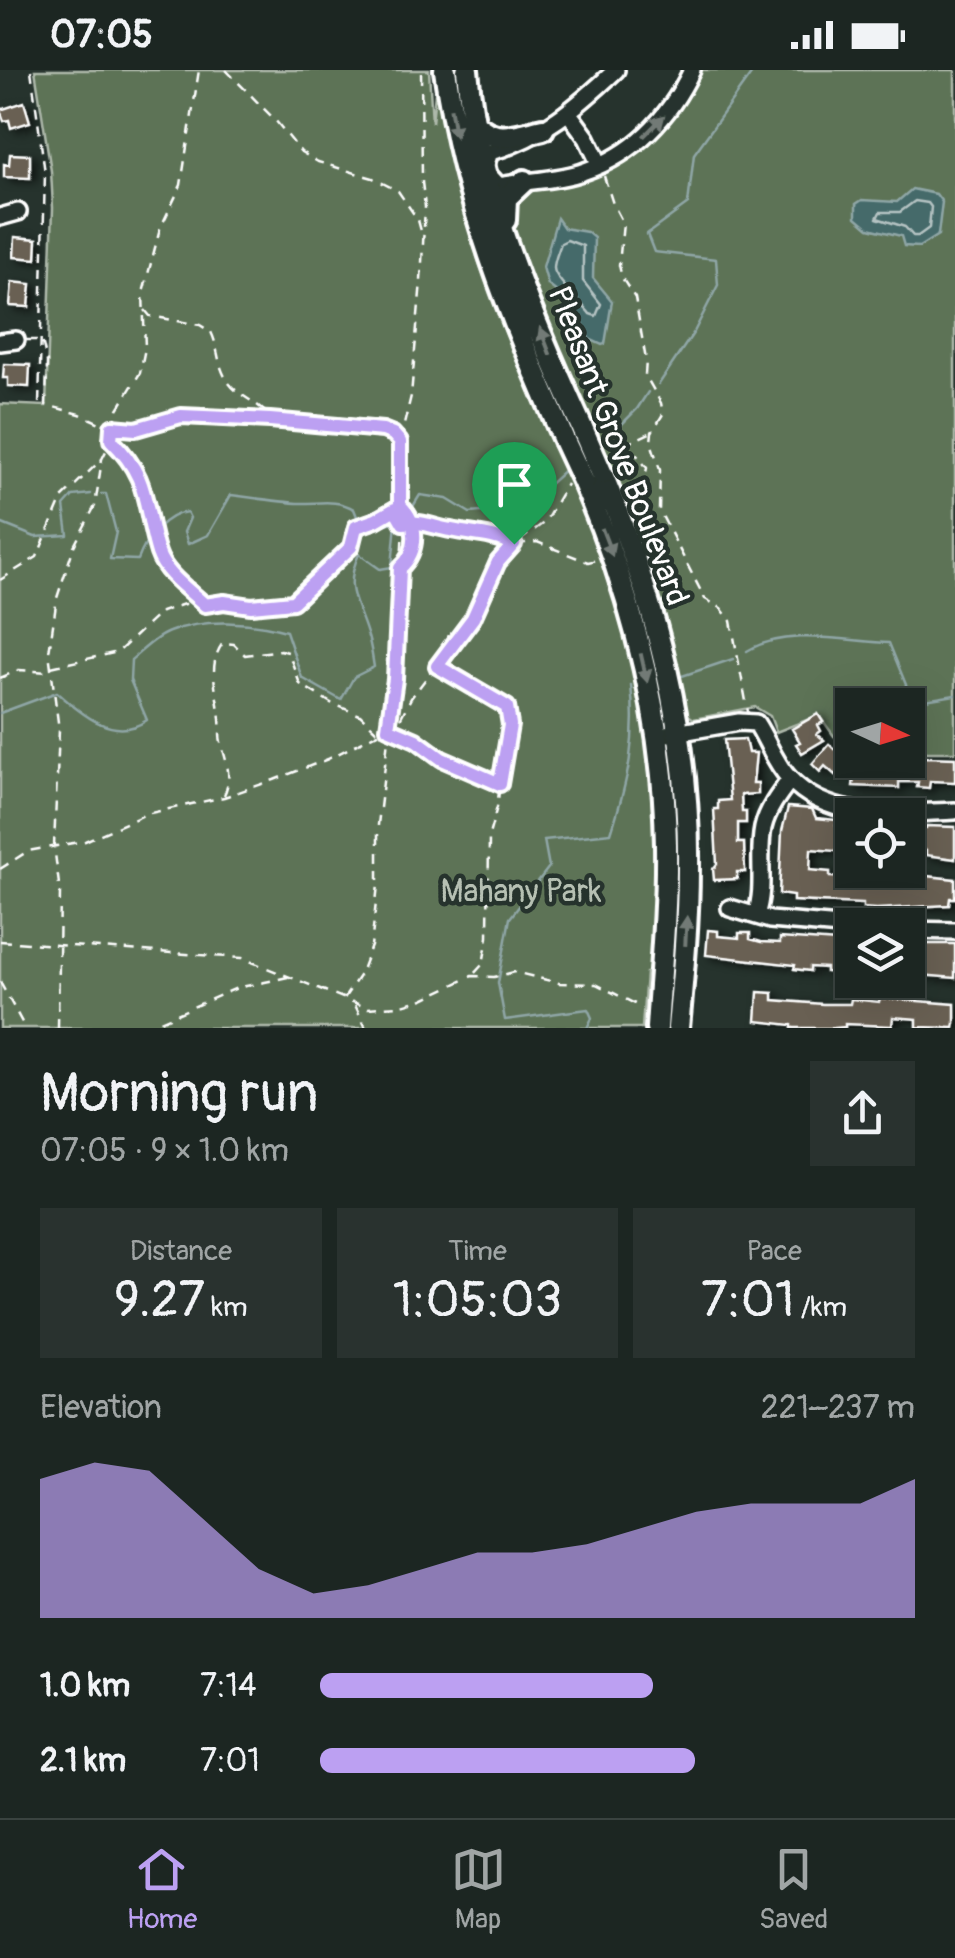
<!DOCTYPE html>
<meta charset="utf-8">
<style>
:root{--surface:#1c2622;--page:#29322f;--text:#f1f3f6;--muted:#a0a5a5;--line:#3a4340;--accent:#bca0f2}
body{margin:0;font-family:Pangolin,sans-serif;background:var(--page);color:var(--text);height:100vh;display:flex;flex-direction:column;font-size:38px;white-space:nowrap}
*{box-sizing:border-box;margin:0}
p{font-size:32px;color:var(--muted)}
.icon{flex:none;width:55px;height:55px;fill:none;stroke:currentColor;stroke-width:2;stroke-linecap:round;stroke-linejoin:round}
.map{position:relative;height:958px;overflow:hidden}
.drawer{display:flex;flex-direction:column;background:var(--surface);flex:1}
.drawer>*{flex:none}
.needle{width:65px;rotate:94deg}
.buttons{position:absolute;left:835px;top:618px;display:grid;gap:20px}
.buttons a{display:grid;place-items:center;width:90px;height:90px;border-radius:0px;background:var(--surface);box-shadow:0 10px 40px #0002,0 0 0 2px var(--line);font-size:50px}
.pin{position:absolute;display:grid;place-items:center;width:85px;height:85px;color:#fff;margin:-102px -42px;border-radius:50% 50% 50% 0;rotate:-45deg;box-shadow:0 0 10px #0007}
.pin .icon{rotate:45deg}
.round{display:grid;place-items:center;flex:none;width:105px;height:105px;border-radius:0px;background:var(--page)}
.overview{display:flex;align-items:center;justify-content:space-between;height:170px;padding:0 40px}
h1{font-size:55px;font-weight:600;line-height:75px}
.stats{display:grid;grid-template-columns:repeat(3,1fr);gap:15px;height:170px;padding:10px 40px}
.stats div{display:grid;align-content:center;border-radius:0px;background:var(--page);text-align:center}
.stats b{font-size:50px;font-weight:600}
.stats small{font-size:28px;font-weight:400}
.stats p{font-size:28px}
.chart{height:280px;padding:20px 40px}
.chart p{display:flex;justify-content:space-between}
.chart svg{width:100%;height:180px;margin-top:10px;fill:var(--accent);opacity:.7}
ul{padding:0 40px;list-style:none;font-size:32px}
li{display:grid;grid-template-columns:160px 120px 1fr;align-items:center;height:75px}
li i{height:25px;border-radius:12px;background:var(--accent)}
.status{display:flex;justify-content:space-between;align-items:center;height:70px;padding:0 50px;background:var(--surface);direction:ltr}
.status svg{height:28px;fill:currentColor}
.tab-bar{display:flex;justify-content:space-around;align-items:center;height:140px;border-top:2px solid var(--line);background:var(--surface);font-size:28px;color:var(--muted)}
.tab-bar a{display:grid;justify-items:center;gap:5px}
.tab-bar .active{color:var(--accent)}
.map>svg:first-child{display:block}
.green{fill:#5d7357;stroke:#aeb9ab;stroke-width:2.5}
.water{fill:#456a6a;stroke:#8fa6a6;stroke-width:2.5}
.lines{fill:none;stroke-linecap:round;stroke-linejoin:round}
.shore{stroke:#b5c3c3;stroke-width:2.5}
.stream{stroke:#8fa6a6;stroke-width:2.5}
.building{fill:#696052;stroke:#fff;stroke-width:2.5;filter:url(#shadow)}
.minor-casing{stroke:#fff;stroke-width:22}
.major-casing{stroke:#fff;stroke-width:28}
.path{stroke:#fff;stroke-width:2.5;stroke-dasharray:10 8;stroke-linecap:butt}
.minor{stroke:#26332d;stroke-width:15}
.major{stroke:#26332d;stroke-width:20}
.major-bridge-casing{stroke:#fff;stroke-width:28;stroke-linecap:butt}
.major-bridge{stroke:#26332d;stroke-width:20}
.oneway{fill:#727a76}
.route-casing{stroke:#fff;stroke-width:20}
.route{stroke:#bca0f2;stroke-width:12}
.labels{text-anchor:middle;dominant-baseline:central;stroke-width:9;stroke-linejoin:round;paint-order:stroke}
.street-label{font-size:32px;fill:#fff;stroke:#26332d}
.park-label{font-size:32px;fill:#b6c0b3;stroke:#26332d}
</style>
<div class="status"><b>07:05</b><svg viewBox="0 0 49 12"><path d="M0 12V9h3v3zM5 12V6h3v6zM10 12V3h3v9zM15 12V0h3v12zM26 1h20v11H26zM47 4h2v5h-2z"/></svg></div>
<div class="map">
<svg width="955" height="958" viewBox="0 0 955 958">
<defs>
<filter id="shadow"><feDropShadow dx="5.5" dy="3" stdDeviation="5" flood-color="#0009"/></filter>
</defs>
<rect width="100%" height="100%" fill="#26332d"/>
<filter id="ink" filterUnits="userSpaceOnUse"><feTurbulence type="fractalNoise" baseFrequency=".01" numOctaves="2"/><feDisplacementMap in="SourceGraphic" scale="20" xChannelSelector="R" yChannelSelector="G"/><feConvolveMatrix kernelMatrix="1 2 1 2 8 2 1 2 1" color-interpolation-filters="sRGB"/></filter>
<g filter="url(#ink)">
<path class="green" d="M 35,0 L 429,0 L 432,53 L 436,13 C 449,90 467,166 496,240 C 531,327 575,410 605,498 C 651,629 661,765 651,902 L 646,903 L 642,958 L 0,958 L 0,334 L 46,336 L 53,138 L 51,101 Z
M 698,0 L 955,0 L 955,682 L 908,682 L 908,635 L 852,635 L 852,678 L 834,666 L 819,645 L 776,662 L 770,646 L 755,637 L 694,649 L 678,638 L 508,152 C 510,105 581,107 615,92 C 630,85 684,17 698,0 Z"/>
<path class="water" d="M 912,119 L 936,124 L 942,132 L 938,165 L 919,177 L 904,176 L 901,166 L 869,158 L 856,147 L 856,134 L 862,130 L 897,132 Z
M 557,148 L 564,158 L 587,162 L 594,168 L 593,208 L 612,231 L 605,274 L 602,275 L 589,269 L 581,248 L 568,231 L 548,215 L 543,197 Z"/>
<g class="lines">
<path class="shore" d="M 915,131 L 928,133 L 931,137 L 929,158 L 918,166 L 913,166 L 905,157 L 877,148 L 880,142 L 900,142 Z
M 567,170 L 583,176 L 583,211 L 601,234 L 596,246 L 590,244 C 582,233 554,209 554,198 C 554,190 559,180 561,173 Z"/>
<path class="stream" d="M 659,314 L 694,262 L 718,215 L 716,189 L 654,182 L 647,164 L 688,134 L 694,84 L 754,0
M 599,377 L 637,339 L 648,322
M 101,424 L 106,424 L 116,462 L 110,489 L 138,490 C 146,469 163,445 187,442 L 190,448 L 184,462 L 188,474 L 208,465 L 231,425 C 253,428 275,431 297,433 C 318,434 335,428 354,439 L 358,449 L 379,455 L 395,452
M 0,453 L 35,467 L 68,465 L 64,436 L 73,426 L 91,424
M 747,581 C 786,557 845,571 889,573 L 913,632 L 955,625
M 679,607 L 733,589
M 0,643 L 57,622 C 83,645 114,673 147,650 L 130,610 L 131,590 C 142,581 155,567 169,562 C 204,548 250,551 286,561 L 302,608 L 341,630 L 354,607 L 374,597 C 372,586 371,574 367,564 C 357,531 343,519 359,484 L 380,499 L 392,497 L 396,452 L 400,444 L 409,443 L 420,425 L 447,429 L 470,443 L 523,438 L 567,398
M 587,958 L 592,948 L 588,939 L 505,950 L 498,913 L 510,848 L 549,797 L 544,770 L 611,763 C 628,710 637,671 631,615"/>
</g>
<path class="building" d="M 24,32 L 30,52 L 11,58 L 9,50 L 4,51 L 0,40 Z
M 10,84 L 30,85 L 30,108 L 4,107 L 4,94 L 9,95 Z
M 15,167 L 37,169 L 36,189 L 14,187 Z
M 12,212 L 31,214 L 29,237 L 10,236 Z
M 4,294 L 30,295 L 29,317 L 8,316 L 8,308 L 3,308 Z
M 818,644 L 823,652 L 818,655 L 821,661 L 817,664 L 824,670 L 802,683 L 796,674 L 800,672 L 792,659 Z
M 745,669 L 748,683 L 756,683 L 753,713 L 758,713 L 758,724 L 741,725 L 742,742 L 746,742 L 746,753 L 738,753 L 738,773 L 744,773 L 745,802 L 737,802 L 737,809 L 714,810 L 713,799 L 717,794 L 714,739 L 718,739 L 718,731 L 730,730 L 724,670 Z
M 829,674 L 834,679 L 838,676 L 851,688 L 835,705 L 825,696 L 820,702 L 812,694 Z
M 926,687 L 955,688 L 955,712 L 930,711 L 929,718 L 917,717 L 918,712 L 899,712 L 899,718 L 853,716 L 856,690 L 908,690 Z
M 788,737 L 812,739 L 816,748 L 837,750 L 836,755 L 850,756 L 848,782 L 811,779 L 810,800 L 830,802 L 830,807 L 859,808 L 859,803 L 907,808 L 907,804 L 955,809 L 955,828 L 950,828 L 949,835 L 876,839 L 863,838 L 863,834 L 793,831 L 793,826 L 779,824 L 782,761 Z
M 926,756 L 955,757 L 955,789 L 926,785 L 926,780 L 908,779 L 908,757 L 926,758 Z
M 708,860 L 718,861 L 718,866 L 739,868 L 739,863 L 750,863 L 750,869 L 761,872 L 780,873 L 780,868 L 852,873 L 852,903 L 826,902 L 826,898 L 810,897 L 810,901 L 794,899 L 795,895 L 706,885 Z
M 908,874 L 955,874 L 955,908 L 908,904 Z
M 758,922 L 773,923 L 773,930 L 823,934 L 850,934 L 851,929 L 879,932 L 880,928 L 955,934 L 955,953 L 954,958 L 917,957 L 917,949 L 893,947 L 892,956 L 845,954 L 845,957 L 835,958 L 792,958 L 792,955 L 756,951 Z"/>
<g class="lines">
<g class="minor-casing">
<path id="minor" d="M 568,42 L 587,68 L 600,95
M 484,100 L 490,82 C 540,69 579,35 616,0
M 487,103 L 499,116 C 527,110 558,111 585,101 C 635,84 670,46 692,0
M 0,147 L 18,142
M 0,272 L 16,270
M 670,664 L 739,652 L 756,653 C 768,671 774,692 789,708 C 831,754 900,743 955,741
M 730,838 L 770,850 L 852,857
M 756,845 C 766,816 757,787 763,758 C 767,740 779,724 790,710
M 908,860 L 955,861"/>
</g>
<g class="major-casing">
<path id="major" d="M 445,0 C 465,139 509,243 564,370
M 467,0 C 478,124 532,248 583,360
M 474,53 C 495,75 517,65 543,59
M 505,150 L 506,128 L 524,111
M 602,404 C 655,530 690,661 688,798 C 688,851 683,905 678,958
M 584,413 C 633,528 664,650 666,775 C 667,836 661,897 657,958"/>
</g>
<path class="path" d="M 31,0 L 45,103 L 39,336
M 226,0 L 275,50 L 301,82 L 318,92 L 373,108 L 398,121 L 418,150 L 421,161
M 604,106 L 613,134 L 623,153 L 619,195 L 622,208 L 635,228 L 646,290 L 645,305 L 661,333 L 663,344 L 652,362 L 651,372 L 660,400 L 659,440 L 705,529 L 721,538 L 731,551 L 748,642
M 145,240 L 150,246 L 200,255 L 211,262 C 219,278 217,295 227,310 C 238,328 260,331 270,349
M 27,270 L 42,270 L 47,292 L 46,335 L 80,344 L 102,354 L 136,359 L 181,347 L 270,350 L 383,360 L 393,363 L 400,371 L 400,435 C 419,453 419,481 401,499 L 395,609 L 378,755 L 378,815 L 371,876 L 361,903 L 343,930
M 112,371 L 127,386 L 145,418 L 157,481 L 163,492 L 205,535 L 224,532 L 251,536 L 293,532 L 351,477 L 356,457 L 377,450 L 395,439
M 400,371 L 411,326 L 421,211 L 425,137 L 422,112 L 421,0
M 610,386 L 620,377 L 650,363
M 612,387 L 622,383 L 637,385 L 647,398 L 643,417 L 627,427
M 400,435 L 395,439 L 402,452
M 401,498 L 403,453 L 429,452 L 449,460 L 488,463 L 515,474 L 537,472 L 588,492 L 597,490
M 0,510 L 37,487 L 62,428 L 102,389 L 110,373 L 118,339 L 140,303 L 145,278 L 143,223 L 160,159 L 181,115 L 199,0
M 437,596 L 502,633 L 509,646 L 497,737 L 489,765 L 488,867 L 483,894 L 473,905
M 51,597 L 118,582 L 161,542 L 184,534 L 203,535
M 0,608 L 19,600 L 49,602
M 390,659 L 411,667 L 442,689 L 498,713
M 224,725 C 233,706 226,692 221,672 C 219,665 221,656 220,649 C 218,624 206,595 223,573 L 234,574 L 245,585 L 280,580 L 288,582 L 300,614 L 331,633 L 360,645 L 377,661
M 0,799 L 28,781 L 85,771 L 146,744 L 224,727 L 274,710 L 328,689 L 388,658 L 400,649 L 411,628 L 473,547 L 498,492 L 515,474 L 545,452 L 567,414
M 0,871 L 242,888 L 368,938 L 399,936 L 423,929 L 472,906 L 494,907 L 514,902 L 559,913 L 596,914 L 637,935
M 0,912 L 25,958
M 355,935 L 366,958
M 58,958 L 60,822 L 54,776 L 59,660 L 49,582 L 57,528 L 74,476 L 95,436 L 102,389
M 144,958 L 237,918 L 288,907"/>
<use href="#minor" class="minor"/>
<use href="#major" class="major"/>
<g class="major-bridge-casing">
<path id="major-bridge" d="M 583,360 L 602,404
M 564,370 L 584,413"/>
</g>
<use href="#major-bridge" class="major-bridge"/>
</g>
<defs><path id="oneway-solid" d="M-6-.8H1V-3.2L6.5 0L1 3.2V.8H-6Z" transform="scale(2.5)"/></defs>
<g class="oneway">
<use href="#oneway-solid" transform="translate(453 53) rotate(80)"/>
<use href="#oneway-solid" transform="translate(654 56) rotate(-45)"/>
<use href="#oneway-solid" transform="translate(545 271) rotate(-111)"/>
<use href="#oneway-solid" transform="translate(607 472) rotate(69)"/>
<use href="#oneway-solid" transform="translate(644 598) rotate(77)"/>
<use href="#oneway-solid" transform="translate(686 861) rotate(-87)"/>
</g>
</g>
<g class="lines" filter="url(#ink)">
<g class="route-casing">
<path id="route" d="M 514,474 C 489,464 476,465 451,460 C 432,457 424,451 403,453 L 395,439 L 376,450 L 356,457 L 351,477 L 293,532 L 251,536 L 224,532 L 205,535 C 189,520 165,504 158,483 C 143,435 151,409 111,370 L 112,357 L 136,359 L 181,346 L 270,350 L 383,360 L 393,364 L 400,372 L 400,435 C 419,453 419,481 400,498 L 395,609 L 388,658 L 416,670 L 442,689 L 500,714 L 510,655 L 507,637 L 437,596 L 473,548 L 498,492 L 514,474"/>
</g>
<use href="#route" class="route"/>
</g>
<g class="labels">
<g class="street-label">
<text transform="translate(618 376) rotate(69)">Pleasant Grove Boulevard</text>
</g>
<g class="park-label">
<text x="521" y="822">Mahany Park</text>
</g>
</g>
</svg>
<div class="buttons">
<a><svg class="needle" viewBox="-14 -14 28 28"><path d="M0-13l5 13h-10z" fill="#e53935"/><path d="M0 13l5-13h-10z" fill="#a0a5a5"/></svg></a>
<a><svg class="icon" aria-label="locate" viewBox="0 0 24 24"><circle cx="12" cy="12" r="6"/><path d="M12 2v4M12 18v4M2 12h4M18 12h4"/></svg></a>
<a><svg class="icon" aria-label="layers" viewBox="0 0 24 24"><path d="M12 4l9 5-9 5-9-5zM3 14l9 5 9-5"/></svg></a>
</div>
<div class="pin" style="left:514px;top:474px;background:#1e9e55"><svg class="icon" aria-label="arrive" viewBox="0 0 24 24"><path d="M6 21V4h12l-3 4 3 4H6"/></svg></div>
</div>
<section class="drawer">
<div class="overview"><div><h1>Morning run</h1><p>07:05 · 9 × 1.0 km</p></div><a class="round"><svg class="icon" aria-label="share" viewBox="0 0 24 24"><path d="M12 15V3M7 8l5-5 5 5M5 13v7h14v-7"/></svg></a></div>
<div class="stats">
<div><p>Distance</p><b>9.27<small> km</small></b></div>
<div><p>Time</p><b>1:05:03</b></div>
<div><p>Pace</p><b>7:01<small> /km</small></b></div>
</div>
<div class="chart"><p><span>Elevation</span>221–237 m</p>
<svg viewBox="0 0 160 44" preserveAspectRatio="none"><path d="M0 44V10L10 6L20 8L30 20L40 32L50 38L60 36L70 32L80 28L90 28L100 26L110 22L120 18L130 16L140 16L150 16L160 10V44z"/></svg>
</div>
<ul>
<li><b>1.0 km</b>7:14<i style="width:56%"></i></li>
<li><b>2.1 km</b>7:01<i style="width:63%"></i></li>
</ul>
</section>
<nav class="tab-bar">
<a class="active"><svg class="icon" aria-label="home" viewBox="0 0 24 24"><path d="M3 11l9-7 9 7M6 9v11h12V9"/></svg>Home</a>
<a><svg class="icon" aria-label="map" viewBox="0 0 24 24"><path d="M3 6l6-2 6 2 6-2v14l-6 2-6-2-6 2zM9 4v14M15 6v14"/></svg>Map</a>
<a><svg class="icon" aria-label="saved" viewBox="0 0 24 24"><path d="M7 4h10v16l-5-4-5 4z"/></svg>Saved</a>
</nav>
